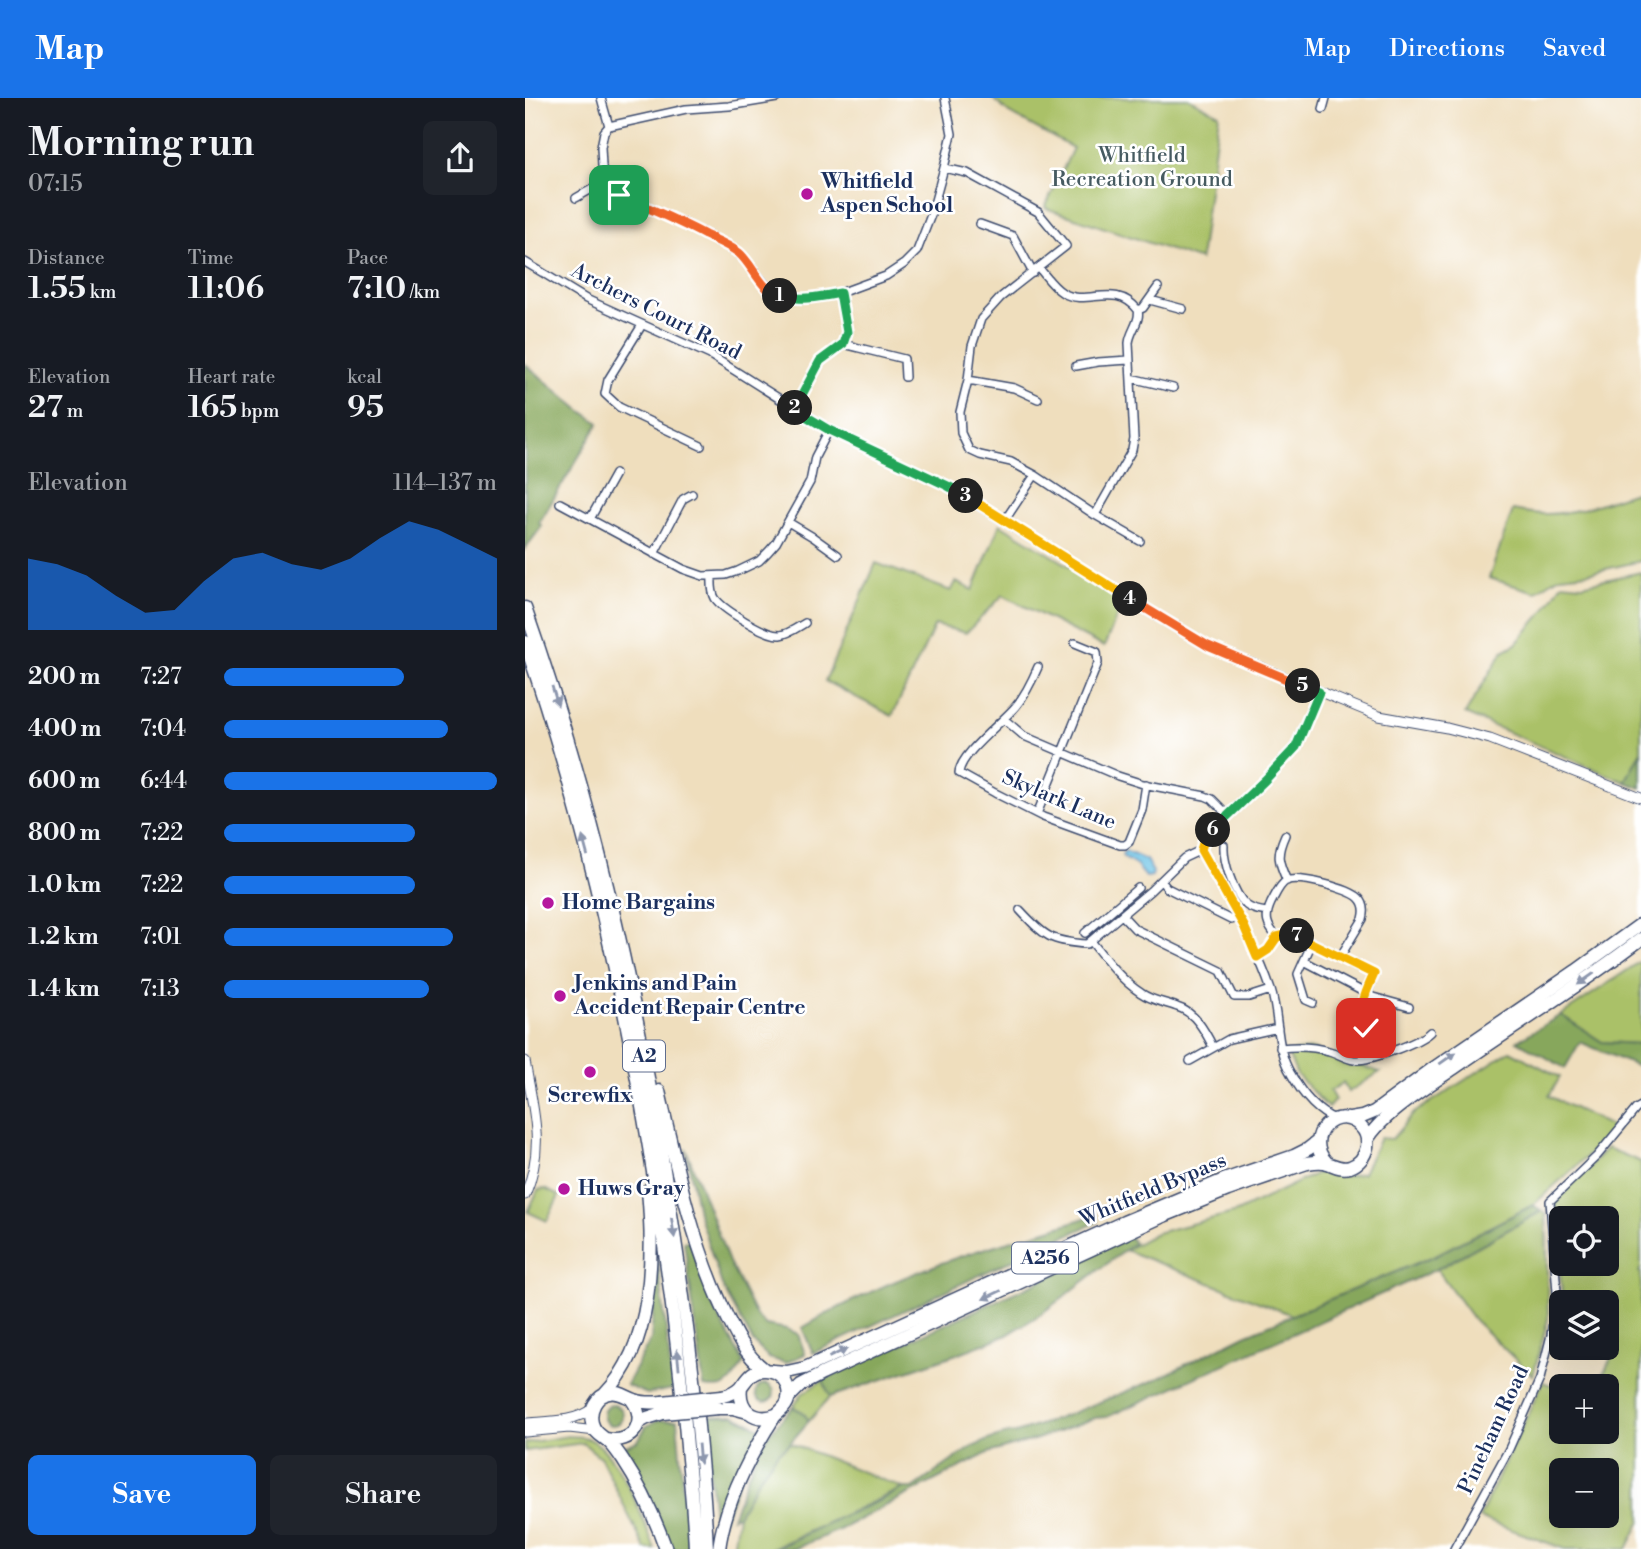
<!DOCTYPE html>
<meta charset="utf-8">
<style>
:root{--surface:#171b24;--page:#20242c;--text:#f1f3f6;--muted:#9ea1a6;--accent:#1a73e8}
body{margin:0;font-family:"Libre Bodoni",serif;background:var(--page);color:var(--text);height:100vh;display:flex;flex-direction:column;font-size:26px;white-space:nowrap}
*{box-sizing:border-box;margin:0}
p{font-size:23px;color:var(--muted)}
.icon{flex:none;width:38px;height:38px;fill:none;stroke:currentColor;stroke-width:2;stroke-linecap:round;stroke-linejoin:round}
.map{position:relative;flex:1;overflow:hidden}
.details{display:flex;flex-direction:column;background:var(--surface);width:525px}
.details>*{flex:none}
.tools{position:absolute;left:1024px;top:1108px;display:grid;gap:14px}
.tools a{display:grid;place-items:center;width:70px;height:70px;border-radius:10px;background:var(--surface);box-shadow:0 7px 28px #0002;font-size:35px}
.pin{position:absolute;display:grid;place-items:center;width:60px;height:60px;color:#fff;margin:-30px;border-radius:14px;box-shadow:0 4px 10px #0006}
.km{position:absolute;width:35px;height:35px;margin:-18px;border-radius:50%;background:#222;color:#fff;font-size:19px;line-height:35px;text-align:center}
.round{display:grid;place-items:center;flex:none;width:74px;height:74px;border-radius:10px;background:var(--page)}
.headline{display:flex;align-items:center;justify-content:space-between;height:119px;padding:0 28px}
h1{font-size:38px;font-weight:600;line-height:52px}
.metrics{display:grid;grid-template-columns:repeat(3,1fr);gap:10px;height:119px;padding:7px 28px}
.metrics div{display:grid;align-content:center}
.metrics b{font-size:30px;font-weight:600}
.metrics small{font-size:19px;font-weight:400}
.metrics p{font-size:19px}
.chart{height:196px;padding:14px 28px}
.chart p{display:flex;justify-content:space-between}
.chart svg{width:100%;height:126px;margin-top:7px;fill:var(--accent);opacity:.7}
.cta{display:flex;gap:14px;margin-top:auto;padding:14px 28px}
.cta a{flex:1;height:80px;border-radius:10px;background:var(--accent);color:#fff;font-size:28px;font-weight:600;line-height:80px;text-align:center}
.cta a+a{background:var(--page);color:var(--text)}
ul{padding:0 28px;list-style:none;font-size:23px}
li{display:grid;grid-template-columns:112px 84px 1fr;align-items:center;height:52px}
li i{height:18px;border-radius:9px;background:var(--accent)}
header{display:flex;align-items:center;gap:42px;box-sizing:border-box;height:98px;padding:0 35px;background:var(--accent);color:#fff}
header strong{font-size:33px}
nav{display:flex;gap:38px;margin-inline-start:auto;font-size:24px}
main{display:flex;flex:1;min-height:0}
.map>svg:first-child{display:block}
.green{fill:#aac167;stroke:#627862;stroke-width:2;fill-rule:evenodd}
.forest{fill:#87a75c;stroke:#516b5d;stroke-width:2}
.water{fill:#67c1e5;stroke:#4178a2;stroke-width:2}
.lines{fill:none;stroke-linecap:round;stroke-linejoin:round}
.minor-casing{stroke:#3b496c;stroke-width:10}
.tertiary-casing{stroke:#3b496c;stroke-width:11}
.trunk-casing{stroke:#3b496c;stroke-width:15}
.minor{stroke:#fff;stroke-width:7}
.tertiary{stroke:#fff;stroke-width:9}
.trunk{stroke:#fff;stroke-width:12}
.trunk-bridge-casing{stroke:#3b496c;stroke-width:15;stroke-linecap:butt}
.trunk-bridge{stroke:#fff;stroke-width:12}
.oneway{fill:#8d97ae}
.split-1-casing{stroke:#fff;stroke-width:14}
.split-2-casing{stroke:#fff;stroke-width:14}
.split-3-casing{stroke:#fff;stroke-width:14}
.split-4-casing{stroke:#fff;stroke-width:14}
.split-5-casing{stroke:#fff;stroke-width:14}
.split-6-casing{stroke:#fff;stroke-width:14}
.split-7-casing{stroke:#fff;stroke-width:14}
.split-8-casing{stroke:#fff;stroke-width:14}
.split-1{stroke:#f0652b;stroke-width:9}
.split-2{stroke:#22a559;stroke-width:9}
.split-3{stroke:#22a559;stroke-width:9}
.split-4{stroke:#f5b400;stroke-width:9}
.split-5{stroke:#f0652b;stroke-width:9}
.split-6{stroke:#22a559;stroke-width:9}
.split-7{stroke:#f5b400;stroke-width:9}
.split-8{stroke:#f5b400;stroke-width:9}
.poi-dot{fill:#b5179e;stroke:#fff;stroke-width:2.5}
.labels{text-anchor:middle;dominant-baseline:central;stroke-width:5;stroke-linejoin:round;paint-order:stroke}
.shield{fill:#fff;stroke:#5f6d8e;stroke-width:2}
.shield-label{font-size:19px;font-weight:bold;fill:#1b2f5e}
.park-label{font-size:21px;fill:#465b61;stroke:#fff}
.poi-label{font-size:21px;font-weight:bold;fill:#1b2f5e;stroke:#fff;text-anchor:start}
.street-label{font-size:21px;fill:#1b2f5e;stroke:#fff}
</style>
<header>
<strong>Map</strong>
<nav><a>Map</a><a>Directions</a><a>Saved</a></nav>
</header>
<main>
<section class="details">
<div class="headline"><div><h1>Morning run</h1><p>07:15</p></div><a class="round"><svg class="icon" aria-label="share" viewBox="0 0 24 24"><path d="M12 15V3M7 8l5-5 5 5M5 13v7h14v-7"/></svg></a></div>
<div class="metrics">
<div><p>Distance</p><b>1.55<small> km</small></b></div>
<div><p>Time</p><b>11:06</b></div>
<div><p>Pace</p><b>7:10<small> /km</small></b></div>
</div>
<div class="metrics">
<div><p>Elevation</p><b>27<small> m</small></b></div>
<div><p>Heart rate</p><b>165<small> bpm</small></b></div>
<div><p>kcal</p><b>95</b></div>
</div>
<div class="chart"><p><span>Elevation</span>114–137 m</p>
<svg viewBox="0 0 160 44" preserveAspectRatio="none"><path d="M0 44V19L10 21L20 25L30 32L40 38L50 37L60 27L70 19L80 17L90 21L100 23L110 19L120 12L130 6L140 9L150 14L160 19V44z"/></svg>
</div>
<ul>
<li><b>200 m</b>7:27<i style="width:66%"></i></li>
<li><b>400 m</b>7:04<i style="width:82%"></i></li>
<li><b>600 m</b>6:44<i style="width:100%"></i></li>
<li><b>800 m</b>7:22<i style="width:70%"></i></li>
<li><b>1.0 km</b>7:22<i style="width:70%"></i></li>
<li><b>1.2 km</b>7:01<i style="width:84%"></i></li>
<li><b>1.4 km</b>7:13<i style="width:75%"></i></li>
</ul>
<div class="cta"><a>Save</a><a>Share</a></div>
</section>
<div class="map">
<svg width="1116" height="1451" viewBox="0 0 1116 1451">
<rect width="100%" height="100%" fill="#fff"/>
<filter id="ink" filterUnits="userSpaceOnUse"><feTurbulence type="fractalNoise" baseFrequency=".0143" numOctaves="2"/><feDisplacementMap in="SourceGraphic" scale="14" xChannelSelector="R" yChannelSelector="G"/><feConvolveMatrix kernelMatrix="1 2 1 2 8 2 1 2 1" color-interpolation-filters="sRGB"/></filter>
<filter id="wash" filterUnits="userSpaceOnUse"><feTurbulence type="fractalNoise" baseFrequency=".00686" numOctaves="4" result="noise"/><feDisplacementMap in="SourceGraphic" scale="28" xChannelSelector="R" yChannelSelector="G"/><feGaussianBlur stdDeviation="1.57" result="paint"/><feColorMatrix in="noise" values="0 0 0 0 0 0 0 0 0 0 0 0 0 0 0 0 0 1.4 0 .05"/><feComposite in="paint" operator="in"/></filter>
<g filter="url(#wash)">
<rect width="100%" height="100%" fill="#efdebd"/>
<path class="green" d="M 467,0 L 663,0 L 694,16 L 675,162 L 520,110 L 548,50 L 484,15 Z
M 1116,392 L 1116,463 L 1063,475 L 1035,478 L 1010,494 L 964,480 L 988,412 C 998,414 1010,416 1021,416 C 1053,416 1085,402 1116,392 Z
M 475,426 L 599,501 L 579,549 L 478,497 L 441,535 L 410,527 L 367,618 L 300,583 L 351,465 L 426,493 L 431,484 L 448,492 Z
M 1116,474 L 1116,653 L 1100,684 L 940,616 L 978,553 L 991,546 L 1019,513 L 1037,485 L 1057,487 Z
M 1116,863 L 1116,946 L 1077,944 L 1036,917 Z
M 787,951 L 855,974 L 823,994 L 818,985 L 805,993 L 810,1002 L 803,1010 L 772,977 L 762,954 Z
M 985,953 L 1035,979 L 1024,998 L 1092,1031 L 1008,1107 L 909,1158 L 767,1217 L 600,1152 L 631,1135 L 712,1114 L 796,1073 L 817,1079 L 838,1075 L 855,1040 L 867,1041 L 889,1015 Z
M 1082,1050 L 1116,1064 L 1116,1170 L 1114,1174 L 1116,1175 L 1116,1423 L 1102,1451 L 1040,1451 L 954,1420 L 1018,1284 L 1036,1291 L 1036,1334 L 1082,1334 L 1082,1288 L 1073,1288 L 1091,1249 L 1082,1243 L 1082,1204 L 1036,1204 L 1036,1230 L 1033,1229 L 1037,1196 L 1029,1103 ZM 1036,1120 L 1082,1120 L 1082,1166 L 1036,1166 ZM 1036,1372 L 1082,1372 L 1082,1418 L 1036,1418 Z
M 20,1091 L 34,1098 L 22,1123 L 3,1114 L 13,1092 Z
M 1017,1113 L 1021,1116 L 1023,1221 L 1008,1278 L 949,1222 L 912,1171 Z
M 298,1282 L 305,1299 L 284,1323 L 278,1314 L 268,1309 L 277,1296 Z
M 43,1338 C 49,1339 58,1338 64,1341 C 93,1352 119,1423 130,1451 L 120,1451 L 76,1360 L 58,1345 L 0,1353 L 0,1345 Z
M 265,1345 L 378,1390 L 245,1451 L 208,1451 L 213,1417 L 234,1380 L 252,1356 Z"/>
<path class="forest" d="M 0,266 L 54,311 L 74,325 L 14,425 L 17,428 L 0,451 Z
M 1116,653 L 1116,690 L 1100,684 Z
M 1036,917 L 1077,944 L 1116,946 L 1116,970 L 1055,944 L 1040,970 L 992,943 Z
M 161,1051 L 204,1164 L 231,1218 L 241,1227 L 262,1231 L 273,1236 L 280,1256 L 261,1265 L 244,1260 L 228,1244 L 198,1190 L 173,1115 Z
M 1008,1107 L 1017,1113 L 912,1171 L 582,1319 L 570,1320 L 512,1341 L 463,1355 L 314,1432 L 269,1451 L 249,1451 L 313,1420 L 356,1402 L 378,1390 L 388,1390 L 445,1350 L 463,1342 L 482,1336 L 491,1335 L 532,1321 L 630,1282 L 720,1237 L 909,1158 Z
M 571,1116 L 573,1124 L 515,1149 L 288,1255 L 277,1230 C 341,1192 412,1164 484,1143 C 513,1134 542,1127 571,1116 Z
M 604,1138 L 609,1145 L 600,1152 L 516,1216 L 482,1237 L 432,1256 L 305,1299 L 298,1282 L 519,1181 Z
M 164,1142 L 188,1209 L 219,1265 C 206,1284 203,1293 179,1289 L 159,1144 Z
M 133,1163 L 148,1291 L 122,1296 L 101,1287 L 126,1241 Z
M231 1295a9 9 0 1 1 18 0a9 9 0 1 1-18 0Z
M78 1317a10 10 0 1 1 20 0a10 10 0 1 1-20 0Z
M 268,1309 L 278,1314 L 284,1323 L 265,1345 L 252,1356 L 234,1380 L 213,1417 L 207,1419 C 217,1394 225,1366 239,1343 C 247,1330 258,1320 268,1309 Z
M 208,1317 L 235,1330 L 193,1436 L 190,1429 L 179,1318 Z
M 133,1322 L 152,1322 L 163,1451 L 148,1451 L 117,1384 L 96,1350 L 113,1343 L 121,1328 Z"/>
<path class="water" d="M 600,753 L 621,762 L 628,774 L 627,778 L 621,779 L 612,768 L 598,759 L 597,756 Z"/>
</g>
<g filter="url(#ink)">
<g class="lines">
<g class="minor-casing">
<path id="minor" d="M 76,0 L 84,28
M 798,11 L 801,0
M 84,28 L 79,34 L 76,49 L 77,68 L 79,84 L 94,97 L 156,124 L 203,148 L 216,157 L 249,197 L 266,201 L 285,200 L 315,195 L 361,178 L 379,166 L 392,153 L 406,117 L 419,70 L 427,36 L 420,0
M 84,28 L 161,11 L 204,8 L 252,0
M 419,70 L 442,75 L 513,114 L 541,148 L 476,199 L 456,221 L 447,248 L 443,282 L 435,314 L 436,335 L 444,352 L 455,357 L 486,364 L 510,377 L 570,417 L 615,443
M 51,100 L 79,84
M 455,126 L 488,138 L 508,175
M 0,164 L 61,201 L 185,257 L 304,332 L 423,388 L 598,497
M 514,170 C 521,178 528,189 538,195 C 562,209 590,183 613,212
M 625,202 L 658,211
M 613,212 L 618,210 L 633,189
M 117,227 L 83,282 L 80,296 L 94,309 L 176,348
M 318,246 L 379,261 L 380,279
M 551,268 L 573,264 L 604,262
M 606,280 L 648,290
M 443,282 L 489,290 L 513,301
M 269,311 L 295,263 L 318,246 L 322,234 L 315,195
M 35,405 L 158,471 L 178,478 L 201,477 L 213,473 L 234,463 L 243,454 L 251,445 L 285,384 L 290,359 L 304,332
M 570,417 L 607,352 L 609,341 L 604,245 C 605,233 616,223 613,212
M 65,421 L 90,376
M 480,422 L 510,377
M 263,424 L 288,439 L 313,457
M 129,456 L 158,401 L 167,396
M 187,478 C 187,486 186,493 190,500 C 197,511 241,538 255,537 C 264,536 273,529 280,525
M 513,569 C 507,583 501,596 491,608 C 478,624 435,656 434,675 L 470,695 L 518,719 L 595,747 L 600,747 L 604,744 L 617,712 L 621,686
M 794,594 L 770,649 L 740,682 L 683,737 L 678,745 L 676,752 C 682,765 690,777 698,790 C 716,822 734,857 746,892 C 755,920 750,950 766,976 C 776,994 790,1013 810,1021
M 479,621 L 499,638 L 593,678 L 618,686 L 680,698 L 687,701 L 703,717
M 512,716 L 573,565 L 572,554 L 550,545
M 760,737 C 751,757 753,763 762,783
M 699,747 C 698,763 708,795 721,807 C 727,812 735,813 742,814
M 636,783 L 642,790 L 706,822 L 714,820
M 495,812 C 519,838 526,844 562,846 L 625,793 L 659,760 L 676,752
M 597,817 L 610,831 L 696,873 L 709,899 L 724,899 L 746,892
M 560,835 L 613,790
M 752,839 C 742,828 739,820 746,805 C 750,798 754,787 761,783 C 774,777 825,791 834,800 C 840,806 840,814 838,821 L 815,859
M 566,843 C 581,862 596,882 616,895 C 627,903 640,904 652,909 C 670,914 680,933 688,949
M 787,845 L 773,876 L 781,902 L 788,905
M 732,859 L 743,852 L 752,839 L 765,836 L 774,838 L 849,876 L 837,912 L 836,917 L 842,937 L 837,961
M 779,863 L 848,899 L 884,909
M 755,950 C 772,948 787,948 804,953 C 812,955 821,961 829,962 C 845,963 894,945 905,934
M 665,963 L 704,941 L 753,930
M 929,1451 L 984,1351 L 1015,1281 L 1026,1237 L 1032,1194 L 1025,1103 L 1072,1058 L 1111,1011 L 1116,1008"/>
</g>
<g class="tertiary-casing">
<path id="tertiary" d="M 598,497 L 683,548 L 854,618 L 922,630 L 965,641 L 1116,700
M 0,963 C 8,1013 21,1048 0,1097
M 0,1325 C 23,1323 49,1325 68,1310
M 0,1334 L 44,1330 L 71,1333"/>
</g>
<g class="trunk-casing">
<path id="trunk" d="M 0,510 C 65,694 109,885 140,1078 C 160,1201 176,1326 182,1451
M 0,544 C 62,724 103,911 132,1099 C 145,1186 156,1273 163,1361 C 166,1391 169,1421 170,1451
M 134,993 C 151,1067 166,1141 198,1210 C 209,1234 219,1256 240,1272
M 825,1021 L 837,1019 L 849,1014 L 906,972 L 1051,873 L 1116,826
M 842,1042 C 857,1016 903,988 929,970 C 991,927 1056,887 1116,841
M 248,1273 L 262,1274 L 280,1270 L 599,1124 L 699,1082 L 769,1058 L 783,1051 L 792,1044
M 216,1289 C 213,1311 229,1325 251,1317
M 79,1297 C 129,1246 129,1158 123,1092
M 263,1300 L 276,1287 L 297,1276 L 636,1119 L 703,1092 L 782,1065 C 788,1064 793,1063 799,1064 C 808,1066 814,1072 825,1069 C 834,1066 840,1058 842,1049 C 843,1042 841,1034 836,1029 C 813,1004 776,1038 802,1065
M 137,1304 C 128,1305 118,1305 110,1302 C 101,1299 95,1293 84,1295 C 71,1298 64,1312 67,1325 C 70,1336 78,1338 85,1345 C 90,1350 94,1356 98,1362 C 116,1389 130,1420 141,1451
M 193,1310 L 208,1310 L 223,1314
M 113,1325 L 122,1320 L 138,1315
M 82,1341 C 108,1347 123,1323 107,1302
M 194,1451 C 199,1410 220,1367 241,1332 C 244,1328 247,1322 250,1318 C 255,1313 261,1310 263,1302 C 266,1287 256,1272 240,1272 C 227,1271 223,1280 216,1289 C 211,1294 203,1297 197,1298"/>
</g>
<use href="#minor" class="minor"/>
<use href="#tertiary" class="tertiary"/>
<use href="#trunk" class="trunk"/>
<g class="trunk-bridge-casing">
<path id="trunk-bridge" d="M 137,1304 L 197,1298
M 138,1315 L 193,1310"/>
</g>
<use href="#trunk-bridge" class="trunk-bridge"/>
</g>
<defs><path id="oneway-solid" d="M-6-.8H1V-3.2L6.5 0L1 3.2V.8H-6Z" transform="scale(1.75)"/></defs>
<g class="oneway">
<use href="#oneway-solid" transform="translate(30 598) rotate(73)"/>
<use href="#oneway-solid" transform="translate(60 748) rotate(-105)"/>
<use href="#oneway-solid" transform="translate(1061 881) rotate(145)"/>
<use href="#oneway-solid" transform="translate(923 960) rotate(-35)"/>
<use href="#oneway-solid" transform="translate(148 1130) rotate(81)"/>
<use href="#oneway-solid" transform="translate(467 1197) rotate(155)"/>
<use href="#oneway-solid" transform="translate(313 1255) rotate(-25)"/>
<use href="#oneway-solid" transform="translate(153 1261) rotate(-96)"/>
<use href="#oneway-solid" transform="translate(174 1356) rotate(85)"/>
</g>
</g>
<g class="lines" filter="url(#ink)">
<g class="split-1-casing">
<path id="split-1" d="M 94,97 C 123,110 152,122 180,137 C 191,142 204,147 214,155 C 227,166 238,195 255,198"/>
</g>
<g class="split-2-casing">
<path id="split-2" d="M 255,198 C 275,203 294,199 315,195 L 322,234 L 318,246 L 295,263 L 270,310"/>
</g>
<g class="split-3-casing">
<path id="split-3" d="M 270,310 L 269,311 L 304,332 L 423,388 L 441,398"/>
</g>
<g class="split-4-casing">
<path id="split-4" d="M 441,398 L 605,501"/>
</g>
<g class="split-5-casing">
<path id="split-5" d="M 605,501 L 683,548 L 778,588"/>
</g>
<g class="split-6-casing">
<path id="split-6" d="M 688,732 L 740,682 L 771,649 L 794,594 L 778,588"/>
</g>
<g class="split-7-casing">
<path id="split-7" d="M 688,732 L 678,745 L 676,752 L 719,828 L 732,859 L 743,852 L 752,839 L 765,836 L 772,838"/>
</g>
<g class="split-8-casing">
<path id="split-8" d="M 772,838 L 849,876 C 840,896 833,908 841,930"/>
</g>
<use href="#split-1" class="split-1"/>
<use href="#split-2" class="split-2"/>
<use href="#split-3" class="split-3"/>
<use href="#split-4" class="split-4"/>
<use href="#split-5" class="split-5"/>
<use href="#split-6" class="split-6"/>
<use href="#split-7" class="split-7"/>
<use href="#split-8" class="split-8"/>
</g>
<g class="poi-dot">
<circle cx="282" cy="96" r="7"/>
<circle cx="23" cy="805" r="7"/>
<circle cx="35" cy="898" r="7"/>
<circle cx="65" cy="974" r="7"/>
<circle cx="39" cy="1091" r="7"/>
</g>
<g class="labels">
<g class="shield">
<rect x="98" y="942.5" width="42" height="31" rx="5"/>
<rect x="487" y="1144.5" width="66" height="31" rx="5"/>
</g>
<g class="shield-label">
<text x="119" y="958">A2</text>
<text x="520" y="1160">A256</text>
</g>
<g class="park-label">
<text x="617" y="58">Whitfield<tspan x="617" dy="24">Recreation Ground</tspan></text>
</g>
<g class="poi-label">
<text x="296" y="84">Whitfield<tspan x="296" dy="24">Aspen School</tspan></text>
<text x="37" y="805">Home Bargains</text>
<text x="49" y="886">Jenkins and Pain<tspan x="49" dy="24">Accident Repair Centre</tspan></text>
<text x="65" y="998" text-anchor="middle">Screwfix</text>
<text x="53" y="1091">Huws Gray</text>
</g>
<g class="street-label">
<text transform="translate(131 214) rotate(27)">Archers Court Road</text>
<text transform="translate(534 702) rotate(23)">Skylark Lane</text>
<text transform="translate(628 1092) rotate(-23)">Whitfield Bypass</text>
<text transform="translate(969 1332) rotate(-65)">Pineham Road</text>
</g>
</g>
</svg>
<div class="tools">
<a><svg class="icon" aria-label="locate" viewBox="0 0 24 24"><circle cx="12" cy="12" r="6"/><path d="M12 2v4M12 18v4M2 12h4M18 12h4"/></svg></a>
<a><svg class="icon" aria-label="layers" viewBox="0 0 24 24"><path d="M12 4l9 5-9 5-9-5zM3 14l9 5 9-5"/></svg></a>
<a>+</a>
<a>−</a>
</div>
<div class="pin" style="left:94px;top:97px;background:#1e9e55"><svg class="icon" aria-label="arrive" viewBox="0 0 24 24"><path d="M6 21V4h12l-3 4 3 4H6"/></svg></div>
<div class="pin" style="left:841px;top:930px;background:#d93025"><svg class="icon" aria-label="check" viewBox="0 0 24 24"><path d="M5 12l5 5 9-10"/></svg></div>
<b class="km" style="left:255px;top:198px">1</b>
<b class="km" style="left:270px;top:310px">2</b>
<b class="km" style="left:441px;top:398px">3</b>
<b class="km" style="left:605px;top:501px">4</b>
<b class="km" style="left:778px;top:588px">5</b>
<b class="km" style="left:688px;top:732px">6</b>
<b class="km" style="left:772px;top:838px">7</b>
</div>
</main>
